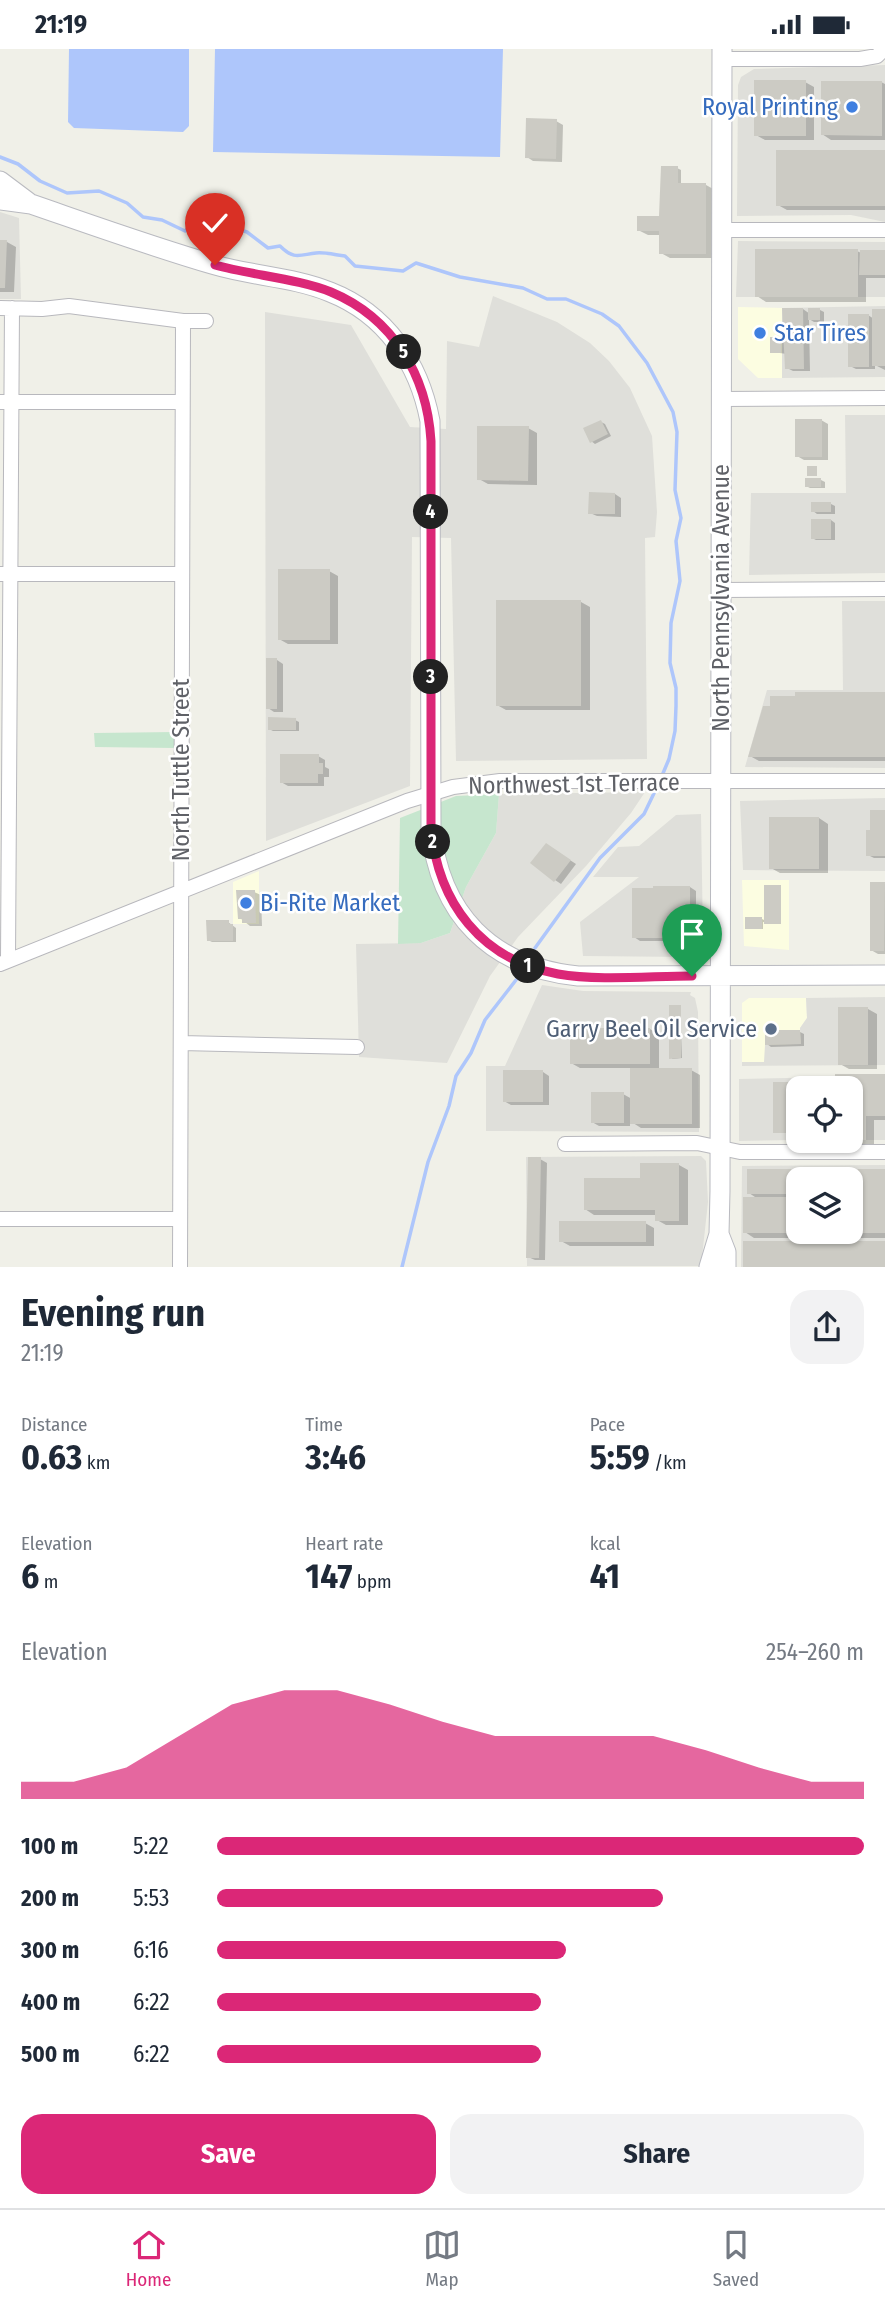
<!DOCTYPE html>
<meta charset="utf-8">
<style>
:root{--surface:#fff;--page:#f2f2f3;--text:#1f2937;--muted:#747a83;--line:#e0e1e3;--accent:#db2777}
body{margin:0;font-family:"Fira Sans Condensed",sans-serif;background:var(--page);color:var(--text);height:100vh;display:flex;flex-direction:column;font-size:26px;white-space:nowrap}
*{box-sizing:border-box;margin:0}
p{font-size:23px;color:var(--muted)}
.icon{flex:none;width:38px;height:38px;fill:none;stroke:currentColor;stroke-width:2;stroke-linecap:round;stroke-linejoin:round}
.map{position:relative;height:1218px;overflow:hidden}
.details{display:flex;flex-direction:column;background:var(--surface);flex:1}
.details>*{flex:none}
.tools{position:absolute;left:786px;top:1027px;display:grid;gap:14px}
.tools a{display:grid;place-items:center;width:77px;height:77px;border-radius:14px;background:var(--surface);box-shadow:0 2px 5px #0004;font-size:35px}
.pin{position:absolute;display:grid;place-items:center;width:60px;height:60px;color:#fff;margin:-72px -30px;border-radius:50% 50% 50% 0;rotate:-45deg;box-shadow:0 0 7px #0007}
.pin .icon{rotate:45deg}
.km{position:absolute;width:35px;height:35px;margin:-18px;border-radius:50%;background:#222;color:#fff;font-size:19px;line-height:35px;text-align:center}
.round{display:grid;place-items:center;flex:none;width:74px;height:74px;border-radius:21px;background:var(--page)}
.summary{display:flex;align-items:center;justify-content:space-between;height:119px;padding:0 21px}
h1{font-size:38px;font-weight:700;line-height:52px}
.metrics{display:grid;grid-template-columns:repeat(3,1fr);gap:10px;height:119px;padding:7px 21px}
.metrics div{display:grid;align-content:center}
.metrics b{font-size:35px;font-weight:700}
.metrics small{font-size:19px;font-weight:400}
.metrics p{font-size:19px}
.chart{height:196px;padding:14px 21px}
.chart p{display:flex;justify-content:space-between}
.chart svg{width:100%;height:126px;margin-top:7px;fill:var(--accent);opacity:.7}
.cta{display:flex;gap:14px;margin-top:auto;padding:14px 21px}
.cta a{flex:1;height:80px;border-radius:21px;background:var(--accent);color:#fff;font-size:28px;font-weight:700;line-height:80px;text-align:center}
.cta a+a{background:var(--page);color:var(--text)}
ul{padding:0 21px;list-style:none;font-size:23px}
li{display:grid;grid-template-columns:112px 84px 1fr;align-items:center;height:52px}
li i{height:18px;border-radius:9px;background:var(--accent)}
.status{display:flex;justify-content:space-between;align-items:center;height:49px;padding:0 35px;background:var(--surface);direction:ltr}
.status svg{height:19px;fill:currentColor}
.dock{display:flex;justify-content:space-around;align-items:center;height:98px;border-top:2px solid var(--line);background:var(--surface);font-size:19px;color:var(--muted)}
.dock a{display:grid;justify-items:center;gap:4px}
.dock .current{color:var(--accent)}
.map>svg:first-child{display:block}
.commercial{fill:#fcfde1}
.industrial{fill:#dfdfda;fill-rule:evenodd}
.green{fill:#c6e6ce}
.water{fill:#aec6fb}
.shadow{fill:#0003}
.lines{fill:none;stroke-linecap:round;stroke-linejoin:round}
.stream{stroke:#aec6fb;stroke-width:3.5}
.building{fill:#cccbc4}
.minor-casing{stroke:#b8b8bd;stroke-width:16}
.secondary-casing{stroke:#b9bac0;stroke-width:21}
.minor{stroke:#fff;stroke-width:14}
.secondary{stroke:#fff;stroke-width:19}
.route-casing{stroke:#fff;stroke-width:14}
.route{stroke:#db2777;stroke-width:9}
.shop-dot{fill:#3f7fe0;stroke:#fff;stroke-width:2.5}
.service-dot{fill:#5c6f8a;stroke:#fff;stroke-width:2.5}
.labels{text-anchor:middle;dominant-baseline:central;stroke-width:5;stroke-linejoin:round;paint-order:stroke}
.shop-label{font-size:24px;fill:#366cbe;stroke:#fff;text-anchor:start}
.street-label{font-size:24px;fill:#5f6167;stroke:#fff}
.service-label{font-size:24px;fill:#4e5e75;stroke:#fff;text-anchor:end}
</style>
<div class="status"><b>21:19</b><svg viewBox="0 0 49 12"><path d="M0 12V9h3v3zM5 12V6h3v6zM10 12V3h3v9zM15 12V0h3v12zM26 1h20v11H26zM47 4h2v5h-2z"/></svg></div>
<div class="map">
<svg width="885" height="1218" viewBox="0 0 885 1218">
<rect width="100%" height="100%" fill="#f0f0e8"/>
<path class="commercial" d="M 738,258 L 782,259 L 782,329 L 758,329 L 738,310 Z
M 259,822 L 259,875 L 233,875 L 233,833 Z
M 742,831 L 789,831 L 789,901 L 744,897 Z
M 749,949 L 806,949 L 807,969 L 800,979 L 801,995 L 765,996 L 765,1013 L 742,1013 L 742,954 Z"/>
<path class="industrial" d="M 885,16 L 885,173 L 851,166 L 737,167 L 738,36 L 741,28 L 754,20 Z
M 0,163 L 19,169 L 21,250 L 0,250 Z
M 738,192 L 885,193 L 885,248 L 736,248 Z
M 493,247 L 557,273 L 590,294 L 609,312 L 630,339 L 652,387 L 657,463 L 655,488 L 645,489 L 647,710 L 456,712 L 451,489 L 412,488 L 410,737 L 266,792 L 265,263 L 351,276 L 410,378 L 446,380 L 447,292 L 479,298 Z
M 885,257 L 885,328 L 782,329 L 782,259 Z
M 845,366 L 885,366 L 885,524 L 749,526 L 751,444 L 846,444 Z
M 842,552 L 885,552 L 885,719 L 745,718 L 767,641 L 843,641 Z
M 645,743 L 631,764 L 586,817 L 518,888 L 490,927 L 447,1014 L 359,1008 L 356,895 L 421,894 L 450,884 L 466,838 L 496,784 L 499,745 Z
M 885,749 L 885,822 L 743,821 L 740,752 Z
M 701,765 L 703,891 L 696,905 L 687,908 L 583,907 L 580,873 L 639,828 L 593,828 L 618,798 L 639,797 L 676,766 Z
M 542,936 L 583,942 L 691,943 L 690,946 L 695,949 L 698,963 L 699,1083 L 486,1082 L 486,1017 L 505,1017 Z
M 885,948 L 885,1016 L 742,1017 L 742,1013 L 764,1013 L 765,996 L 801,995 L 800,979 L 807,969 L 806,949 Z
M 885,1027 L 885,1091 L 851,1091 L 850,1040 L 798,1040 L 798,1091 L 739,1092 L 739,1030 Z
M 701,1107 L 706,1112 L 708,1153 L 701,1217 L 527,1217 L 526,1108 Z
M 885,1116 L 885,1217 L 741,1218 L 742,1117 ZM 798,1130 L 850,1130 L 850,1183 L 798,1183 Z"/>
<path class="green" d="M 175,683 L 174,699 L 95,698 L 94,684 Z
M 499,745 L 496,784 L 466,838 L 450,884 L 421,894 L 398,895 L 400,769 L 456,747 Z"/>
<path class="water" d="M 69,0 L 189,0 L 189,77 L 183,83 L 74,79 L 68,73 Z
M 215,0 L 503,0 L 500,108 L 213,103 Z"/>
<path class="shadow" d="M 805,33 L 814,38 L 814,91 L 765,91 L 756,86 Z
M 881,33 L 885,35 L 885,91 L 831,91 L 822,85 Z
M 556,72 L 563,76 L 562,113 L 533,112 L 527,108 Z
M 885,103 L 885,161 L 787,161 L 778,156 Z
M 677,119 L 681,121 L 681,136 L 706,136 L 715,141 L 715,209 L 670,209 L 661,204 L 661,186 L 648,186 L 638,181 L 661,168 Z
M 0,193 L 7,193 L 16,198 L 14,243 L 0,243 Z
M 857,202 L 861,204 L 885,203 L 885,229 L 866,229 L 866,253 L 766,253 L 757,247 Z
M 803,260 L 810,265 L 820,261 L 824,263 L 824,273 L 814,273 L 809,270 L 810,322 L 793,322 L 787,319 L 787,305 L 772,303 L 781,290 L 787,294 Z
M 885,261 L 885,321 L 875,316 L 875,320 L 856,320 L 850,317 L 868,266 L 874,270 Z
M 821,371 L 828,375 L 828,411 L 804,411 L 797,407 Z
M 601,373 L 605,375 L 611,387 L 595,395 L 591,392 Z
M 528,379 L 537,384 L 537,436 L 488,435 L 479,430 Z
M 821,431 L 825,433 L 825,439 L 810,439 L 806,437 Z
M 615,445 L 621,449 L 621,468 L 597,467 L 590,464 Z
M 831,455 L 835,457 L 835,465 L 817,465 L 813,462 Z
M 831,471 L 835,474 L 835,491 L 816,491 L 812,489 Z
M 329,522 L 338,527 L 338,595 L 288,595 L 279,590 Z
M 581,553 L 590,558 L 590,661 L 506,661 L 497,656 Z
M 277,611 L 283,615 L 283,663 L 274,663 L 268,659 Z
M 885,645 L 885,712 L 759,712 L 750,707 Z
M 295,671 L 299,673 L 299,682 L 273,682 L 269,680 Z
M 318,707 L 325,711 L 325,718 L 329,720 L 329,728 L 324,728 L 324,737 L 288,737 L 281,733 Z
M 885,763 L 885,809 L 874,809 L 868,806 L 872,783 Z
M 819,769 L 828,775 L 828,824 L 780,824 L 771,819 Z
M 553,800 L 576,815 L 561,835 L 555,831 Z
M 871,834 L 885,835 L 885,905 L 878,905 L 871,901 Z
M 690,838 L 696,842 L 696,862 L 708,866 L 708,892 L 640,892 L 634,888 Z
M 780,838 L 781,875 L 763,873 L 763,880 L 748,880 L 762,870 L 766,872 Z
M 254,843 L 261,846 L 262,877 L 250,877 L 240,869 Z
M 228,873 L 236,879 L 236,893 L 212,893 L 208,891 Z
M 680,957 L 682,1009 L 672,1010 Z
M 868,960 L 877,965 L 877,1020 L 849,1020 L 840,1015 Z
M 650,980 L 659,986 L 659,1021 L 691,1021 L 700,1026 L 700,1079 L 641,1079 L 630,1072 L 630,1077 L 599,1077 L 592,1073 L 623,1045 L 632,1050 L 632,1019 L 580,1019 L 571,1014 Z
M 800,983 L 804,985 L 804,997 L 771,998 L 767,995 Z
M 543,1023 L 549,1027 L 549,1056 L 511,1056 L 504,1052 Z
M 885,1026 L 885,1071 L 874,1071 L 874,1096 L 845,1096 L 839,1092 L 850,1092 L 850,1040 Z
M 540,1110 L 547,1114 L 545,1211 L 535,1211 L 528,1208 Z
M 642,1116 L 679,1116 L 688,1121 L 688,1176 L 666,1176 L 657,1171 L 657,1166 L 594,1166 L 585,1160 L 642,1131 Z
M 797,1121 L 804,1125 L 804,1130 L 798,1130 L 798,1183 L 850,1183 L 850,1130 L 820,1130 L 820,1121 L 885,1121 L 885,1189 L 754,1189 L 745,1183 L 758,1150 L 749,1144 Z
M 645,1174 L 654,1179 L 654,1197 L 570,1197 L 561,1192 Z"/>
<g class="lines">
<path class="stream" d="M 0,108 L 18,115 L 40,132 L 67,144 L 99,142 L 127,154 L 143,168 L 162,171 L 185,182 L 202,169 L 247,183 L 268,199 L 280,197 C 294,211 299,206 316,204 C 325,203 336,206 345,207 L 355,217 L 403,222 L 416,214 L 460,228 L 523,239 L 547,250 L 566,250 L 602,265 L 619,277 L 647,314 L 673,363 L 677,383 L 675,441 L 681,469 L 676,492 L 680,532 L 671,574 L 670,614 L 676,639 L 676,657 L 675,682 L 669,710 L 661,729
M 535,899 L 600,809 L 644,765 L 658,736
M 402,1218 L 428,1113 L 449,1057 L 456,1027 L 471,1004 L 485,971 L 516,931"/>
</g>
<path class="building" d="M 754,31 L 806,31 L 806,87 L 754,87 Z
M 821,32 L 882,32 L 882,87 L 821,86 Z
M 526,69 L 557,70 L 556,110 L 525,109 Z
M 776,101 L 885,101 L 885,157 L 776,157 Z
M 661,117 L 678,117 L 678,134 L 706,134 L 706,205 L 659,205 L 659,182 L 637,182 L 637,167 L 659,167 Z
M 0,191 L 7,191 L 5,239 L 0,239 Z
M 755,200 L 858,200 L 858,248 L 755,248 Z
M 860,201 L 885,201 L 885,226 L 859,226 Z
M 782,259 L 803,259 L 804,320 L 785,320 Z
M 808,259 L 820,259 L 820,271 L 808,271 Z
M 872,260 L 885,260 L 885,317 L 872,317 Z
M 848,265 L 869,265 L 869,318 L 848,318 Z
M 770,288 L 781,288 L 781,304 L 770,304 Z
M 795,370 L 822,370 L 822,408 L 795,408 Z
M 601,371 L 608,385 L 590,394 L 583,379 Z
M 477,377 L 529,377 L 528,432 L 477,431 Z
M 807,417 L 817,417 L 817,427 L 807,427 Z
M 805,429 L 821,429 L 821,438 L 805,438 Z
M 589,443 L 615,444 L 615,465 L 588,465 Z
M 811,453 L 831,453 L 831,463 L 811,463 Z
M 811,470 L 831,470 L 831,490 L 811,490 Z
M 278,520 L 330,520 L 330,591 L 278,591 Z
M 496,551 L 581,551 L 581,657 L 496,657 Z
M 266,609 L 277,609 L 277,660 L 266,660 Z
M 795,643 L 885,643 L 885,708 L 748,708 L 763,657 L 770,657 L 770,647 L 795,647 Z
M 268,668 L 296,669 L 296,681 L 268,681 Z
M 280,705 L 319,705 L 319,714 L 323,714 L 323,725 L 318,725 L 318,734 L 280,734 Z
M 870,761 L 885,761 L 885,807 L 866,807 L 866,781 L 870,781 Z
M 769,768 L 819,768 L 819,820 L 769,820 Z
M 546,794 L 571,811 L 554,833 L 530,814 Z
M 870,833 L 885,833 L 884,902 L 870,902 Z
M 764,836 L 781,836 L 781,875 L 764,875 Z
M 653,837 L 690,837 L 690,860 L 702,860 L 702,889 L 632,889 L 632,839 L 653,839 Z
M 236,841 L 255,841 L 256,874 L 242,874 L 242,870 L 238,870 Z
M 745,868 L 762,868 L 762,880 L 745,880 Z
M 206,871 L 229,871 L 229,875 L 233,875 L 233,892 L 207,892 Z
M 669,956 L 681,956 L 681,1009 L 669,1010 Z
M 838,958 L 868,958 L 868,1016 L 838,1016 Z
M 570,979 L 650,979 L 650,1015 L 570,1015 Z
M 769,981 L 800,981 L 801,995 L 765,996 L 765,985 Z
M 630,1019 L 692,1019 L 692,1075 L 630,1075 Z
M 503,1021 L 543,1021 L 543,1053 L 503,1053 Z
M 835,1025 L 885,1025 L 885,1067 L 866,1067 L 866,1091 L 850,1091 L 850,1040 L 835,1040 Z
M 773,1033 L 801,1033 L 801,1040 L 798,1040 L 798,1084 L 773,1084 Z
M 591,1043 L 624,1043 L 624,1074 L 591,1074 Z
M 528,1108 L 541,1108 L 539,1209 L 526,1209 Z
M 640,1114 L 679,1114 L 679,1172 L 655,1172 L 655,1161 L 584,1161 L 584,1129 L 640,1129 Z
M 747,1120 L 798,1120 L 798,1145 L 747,1145 Z
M 818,1120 L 885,1120 L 885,1184 L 850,1184 L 850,1130 L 818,1130 Z
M 743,1148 L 798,1148 L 798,1184 L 743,1184 Z
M 559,1172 L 646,1172 L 646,1193 L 559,1193 Z
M 743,1192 L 885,1192 L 885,1218 L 743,1218 Z"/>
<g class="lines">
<g class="minor-casing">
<path id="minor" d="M 722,10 L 860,10 L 877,7 L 884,0
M 721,181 L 885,181
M 0,259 L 42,260 L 69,257 L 183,272 L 206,272
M 721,350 L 885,349
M 0,353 L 182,353
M 1,525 L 182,525
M 720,541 L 885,540
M 8,911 L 12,259
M 0,915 L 407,752 L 453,738 L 500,732 L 885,732
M 181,994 L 357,998
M 565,1095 L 697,1094 L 740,1103 L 885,1103
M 0,1170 L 180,1170
M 180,1218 L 183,272"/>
</g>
<g class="secondary-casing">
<path id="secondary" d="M 0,132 L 28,153
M 0,151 L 31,155 C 92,176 153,198 215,216 C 252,227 294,228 330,243 C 386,265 419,314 430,372 L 431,779 C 439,865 491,918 578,927 L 885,926
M 719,1185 L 726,1203 L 726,1218
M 709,1218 L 719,1185 L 720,1142 L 722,0"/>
</g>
<use href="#minor" class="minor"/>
<use href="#secondary" class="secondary"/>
</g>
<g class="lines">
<g class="route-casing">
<path id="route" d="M 215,216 C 251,226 299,230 331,243 C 393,269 427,326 431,392 L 431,779 C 438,854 481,911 558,925 C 598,932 651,927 692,927"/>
</g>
<use href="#route" class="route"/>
</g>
<g class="shop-dot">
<circle cx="852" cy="58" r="7"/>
<circle cx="760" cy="284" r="7"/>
<circle cx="246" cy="854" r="7"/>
</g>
<circle class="service-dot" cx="771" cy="980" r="7"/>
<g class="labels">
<g class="shop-label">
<text x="838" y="58" text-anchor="end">Royal Printing</text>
<text x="774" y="284">Star Tires</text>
<text x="260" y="854">Bi-Rite Market</text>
</g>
<g class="street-label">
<text transform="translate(721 549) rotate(-90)">North Pennsylvania Avenue</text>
<text transform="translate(181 721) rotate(-90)">North Tuttle Street</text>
<text transform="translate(574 735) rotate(-1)">Northwest 1st Terrace</text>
</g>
<g class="service-label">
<text x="757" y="980">Garry Beel Oil Service</text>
</g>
</g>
</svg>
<div class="tools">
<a><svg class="icon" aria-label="locate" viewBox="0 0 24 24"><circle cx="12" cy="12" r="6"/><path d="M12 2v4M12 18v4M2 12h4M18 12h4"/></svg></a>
<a><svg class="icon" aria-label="layers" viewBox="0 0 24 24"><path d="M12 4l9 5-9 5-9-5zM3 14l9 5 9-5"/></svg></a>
</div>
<div class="pin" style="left:692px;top:927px;background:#1e9e55"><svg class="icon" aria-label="arrive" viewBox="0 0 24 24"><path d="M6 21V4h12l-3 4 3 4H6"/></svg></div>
<div class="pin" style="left:215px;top:216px;background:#d93025"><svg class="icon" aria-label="check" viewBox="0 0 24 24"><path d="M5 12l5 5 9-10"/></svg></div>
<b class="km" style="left:528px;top:917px">1</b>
<b class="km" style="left:433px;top:793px">2</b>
<b class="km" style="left:431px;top:628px">3</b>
<b class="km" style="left:431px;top:463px">4</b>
<b class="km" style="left:404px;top:303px">5</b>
</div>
<section class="details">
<div class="summary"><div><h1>Evening run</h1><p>21:19</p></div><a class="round"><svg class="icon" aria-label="share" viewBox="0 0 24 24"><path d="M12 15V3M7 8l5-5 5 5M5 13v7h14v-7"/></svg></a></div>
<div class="metrics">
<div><p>Distance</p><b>0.63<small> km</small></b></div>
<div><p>Time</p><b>3:46</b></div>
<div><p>Pace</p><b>5:59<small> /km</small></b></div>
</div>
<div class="metrics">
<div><p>Elevation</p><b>6<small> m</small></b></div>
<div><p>Heart rate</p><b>147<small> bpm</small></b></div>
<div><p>kcal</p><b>41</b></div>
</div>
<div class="chart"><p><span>Elevation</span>254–260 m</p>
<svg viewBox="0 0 160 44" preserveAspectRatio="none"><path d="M0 44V38L10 38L20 33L30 22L40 11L50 6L60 6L70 11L80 17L90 22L100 22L110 22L120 22L130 27L140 33L150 38L160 38V44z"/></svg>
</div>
<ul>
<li><b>100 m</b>5:22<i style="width:100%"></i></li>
<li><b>200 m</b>5:53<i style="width:69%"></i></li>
<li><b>300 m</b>6:16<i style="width:54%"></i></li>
<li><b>400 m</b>6:22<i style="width:50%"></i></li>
<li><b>500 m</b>6:22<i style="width:50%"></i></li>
</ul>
<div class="cta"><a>Save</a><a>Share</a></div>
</section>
<nav class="dock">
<a class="current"><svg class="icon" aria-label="home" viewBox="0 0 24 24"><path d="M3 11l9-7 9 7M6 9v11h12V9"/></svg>Home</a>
<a><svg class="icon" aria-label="map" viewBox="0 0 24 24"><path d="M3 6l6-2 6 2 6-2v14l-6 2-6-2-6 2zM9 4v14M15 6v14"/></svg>Map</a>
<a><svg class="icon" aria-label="saved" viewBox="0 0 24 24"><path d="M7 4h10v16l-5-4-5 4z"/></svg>Saved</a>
</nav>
